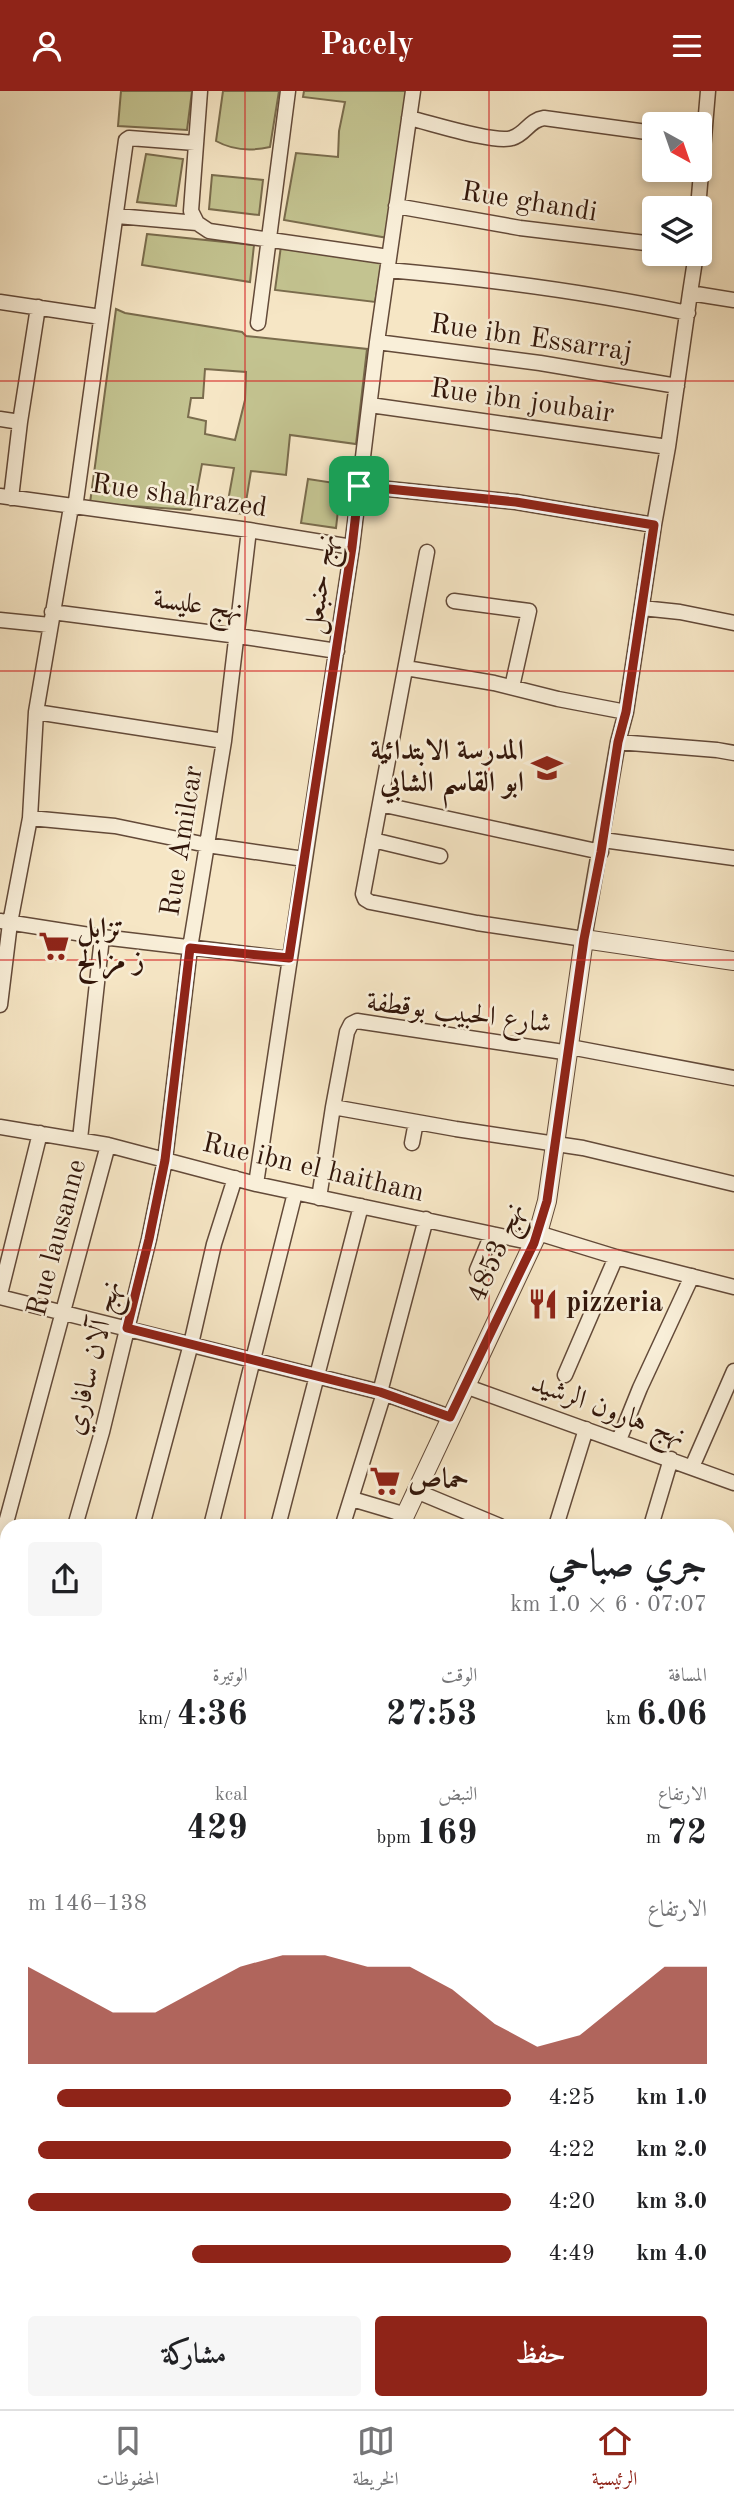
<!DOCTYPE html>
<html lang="ar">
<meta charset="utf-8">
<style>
:root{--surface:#fff;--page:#f6f6f6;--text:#202124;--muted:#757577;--line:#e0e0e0;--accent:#8f2418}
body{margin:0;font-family:"Old Standard TT",Amiri,serif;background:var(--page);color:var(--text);direction:rtl;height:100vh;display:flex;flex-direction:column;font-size:26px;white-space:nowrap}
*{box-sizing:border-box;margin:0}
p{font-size:23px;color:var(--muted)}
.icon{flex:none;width:38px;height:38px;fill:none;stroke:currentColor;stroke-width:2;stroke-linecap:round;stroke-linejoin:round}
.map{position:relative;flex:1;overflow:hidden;direction:ltr}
.panel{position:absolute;left:0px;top:1428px;width:735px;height:891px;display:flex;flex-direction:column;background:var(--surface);border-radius:21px 21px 0 0;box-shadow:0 4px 10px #0003;direction:rtl}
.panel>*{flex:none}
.needle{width:46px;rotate:140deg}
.controls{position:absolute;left:642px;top:21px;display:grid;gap:14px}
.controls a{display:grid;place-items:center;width:70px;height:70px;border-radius:7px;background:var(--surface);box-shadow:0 4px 10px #0003;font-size:35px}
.pin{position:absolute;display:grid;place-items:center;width:60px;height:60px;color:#fff;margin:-30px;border-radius:14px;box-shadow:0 4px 10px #0006}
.round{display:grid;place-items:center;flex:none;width:74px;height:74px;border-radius:7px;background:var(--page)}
.headline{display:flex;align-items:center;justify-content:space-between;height:119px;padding:0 28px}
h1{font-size:38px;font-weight:800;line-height:52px}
.stats{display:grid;grid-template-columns:repeat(3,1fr);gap:10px;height:119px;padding:7px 28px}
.stats div{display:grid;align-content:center}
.stats b{font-size:35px;font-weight:800}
.stats small{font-size:19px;font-weight:400}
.stats p{font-size:19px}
.chart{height:196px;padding:14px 28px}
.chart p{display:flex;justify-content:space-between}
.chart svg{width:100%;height:126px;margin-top:7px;fill:var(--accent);opacity:.7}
.cta{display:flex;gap:14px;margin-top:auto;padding:14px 28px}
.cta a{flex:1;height:80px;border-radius:7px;background:var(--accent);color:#fff;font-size:28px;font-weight:800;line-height:80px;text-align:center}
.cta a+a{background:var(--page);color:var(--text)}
ul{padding:0 28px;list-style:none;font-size:23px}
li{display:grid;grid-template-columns:112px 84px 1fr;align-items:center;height:52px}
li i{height:18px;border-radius:9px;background:var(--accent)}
header{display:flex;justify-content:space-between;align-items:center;height:91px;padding:0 28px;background:var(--accent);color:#fff;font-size:32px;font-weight:800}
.tab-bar{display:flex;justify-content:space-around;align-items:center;height:98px;border-top:2px solid var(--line);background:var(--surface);font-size:19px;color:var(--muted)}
.tab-bar a{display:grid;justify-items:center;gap:4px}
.tab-bar .active{color:var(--accent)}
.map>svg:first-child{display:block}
.green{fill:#c3c390;stroke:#7a6c4d;stroke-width:2;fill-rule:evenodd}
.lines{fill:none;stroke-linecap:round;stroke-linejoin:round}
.minor-casing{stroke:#634a39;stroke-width:17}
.tertiary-casing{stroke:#634a39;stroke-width:20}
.minor{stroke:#f9efd9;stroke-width:14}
.tertiary{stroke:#f9efd9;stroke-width:18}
.route-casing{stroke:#fff;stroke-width:14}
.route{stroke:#8f2418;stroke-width:9}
.grid{fill:none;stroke:#d62828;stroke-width:2;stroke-opacity:0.55}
.labels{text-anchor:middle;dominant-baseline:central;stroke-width:5;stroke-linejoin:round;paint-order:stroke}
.street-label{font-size:28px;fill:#32160a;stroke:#f9efd9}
.poi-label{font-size:28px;font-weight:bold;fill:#32160a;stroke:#f9efd9;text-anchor:start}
</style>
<header><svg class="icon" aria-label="menu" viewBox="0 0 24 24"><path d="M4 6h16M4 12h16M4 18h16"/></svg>Pacely<svg class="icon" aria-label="person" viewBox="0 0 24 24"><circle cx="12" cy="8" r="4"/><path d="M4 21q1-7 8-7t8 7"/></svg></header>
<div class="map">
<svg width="734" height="2318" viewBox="0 0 734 2318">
<rect width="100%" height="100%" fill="#f6e6c5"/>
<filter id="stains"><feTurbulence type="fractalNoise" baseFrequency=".00286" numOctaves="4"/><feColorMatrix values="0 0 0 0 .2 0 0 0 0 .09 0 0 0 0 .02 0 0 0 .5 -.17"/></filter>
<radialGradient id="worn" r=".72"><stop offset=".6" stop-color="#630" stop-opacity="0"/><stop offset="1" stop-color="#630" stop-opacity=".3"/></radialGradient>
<path class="green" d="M 121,0 L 192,0 L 187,39 L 118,35 Z
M 223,0 L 279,0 L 270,56 C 252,60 232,59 216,50 Z
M 304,0 L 409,0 L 388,147 L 284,129 L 296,62 L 338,66 L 339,40 L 345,11 L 303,6 Z
M 146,63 L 183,68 L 176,115 L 137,111 Z
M 212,84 L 263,89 L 259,124 L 209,118 Z
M 147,143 L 254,154 L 250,191 L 142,174 Z
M 281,155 L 382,170 L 375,211 L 275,199 Z
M 116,218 L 125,222 L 242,241 L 246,245 L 367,258 L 356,353 L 290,344 L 286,384 L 251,380 L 244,423 L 226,421 L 234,377 L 202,373 L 194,416 L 190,419 L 90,412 ZM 205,278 L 246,281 L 245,309 L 235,349 L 205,343 L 206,330 L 188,326 L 191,307 L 203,307 Z
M 308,388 L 341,393 L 336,437 L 301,432 Z"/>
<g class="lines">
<g class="minor-casing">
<path id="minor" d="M 200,0 L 191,120 L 197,132 L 209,140 L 389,166
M 409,27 C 431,32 495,53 512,47 C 526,43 529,29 544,27 L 654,42
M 396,115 L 520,137 L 654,153
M 698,117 L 708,0
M 117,125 L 197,132
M 388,179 C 489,188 589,201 688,222
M 690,202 L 696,163
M 0,211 L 101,226
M 258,232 L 288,0
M 377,251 L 540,272 L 677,295
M 370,314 L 668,356
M 0,328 L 20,331
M 359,395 L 516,411 L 654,434
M 0,405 L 249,439 L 352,456
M 11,407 L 20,331 L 38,216
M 75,417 L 126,49 L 129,47 L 195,52
M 427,461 L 363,803 L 365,808 L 370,811 L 477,832 L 584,848 L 618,651 L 626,621 L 654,434 L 668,356 L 690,202 L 734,209
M 454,510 L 529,520 L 512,596
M 642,517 L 680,521 L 734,532
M 52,521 L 238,545 L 337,560
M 0,529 L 50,534
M 406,577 L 494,592 L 558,608 L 626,621
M 36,621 L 224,650
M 618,651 L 717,659 L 734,662
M 380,713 L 601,761
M 30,727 L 115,735 L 207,754 L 304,768
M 373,749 L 440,765
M 603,749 L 734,767
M 0,830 L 102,846 L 289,868
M 0,914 L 10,832 L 30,727 L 36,621 L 71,416
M 570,956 L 734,987
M 333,1016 L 456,1038 L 583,1057 L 734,1093
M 0,1036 L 108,1054 L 256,1093 L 534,1152
M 80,1048 L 102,846
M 412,1052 L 416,1031
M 256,1093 L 352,456 L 377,251 L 413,0
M 319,1107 L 333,1016 L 347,941 L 351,933 L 357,930 L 570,962
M 538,1142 L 616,1166 L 734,1196
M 477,1179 L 492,1143
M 0,1203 L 40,1042
M 0,1206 L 380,1301 L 450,1326
M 565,1284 L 616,1166
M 465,1295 L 734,1392
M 380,1301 L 426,1128
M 619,1349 L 640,1297 L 692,1185
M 692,1376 L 734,1280
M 416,1400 L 500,1435
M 352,1408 L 406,1424
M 344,1430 L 384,1302
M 75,1435 L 102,1341 L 149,1148 L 165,1069 L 190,857 L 224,650 L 249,439
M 142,1435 L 191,1253 L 214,1153 L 235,1087
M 211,1435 L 295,1102
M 278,1435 L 361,1115
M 556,1435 L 586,1338
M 651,1435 L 671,1368
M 0,1454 L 108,1054
M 728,1467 L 734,1470
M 728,1506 L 734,1508
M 0,1513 L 7,1515
M 728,1574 L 734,1575
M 728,1615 L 734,1594
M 2,1685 L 7,1667
M 0,1727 L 7,1729
M 0,1796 L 7,1798
M 0,1890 L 7,1874
M 728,1902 L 734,1883
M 728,2007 L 734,2009
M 0,2070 L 7,2072
M 728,2252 L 734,2255
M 452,2312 L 466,2318
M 547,2312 L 560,2318
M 719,2312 L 732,2318
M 63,2318 L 66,2312
M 259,2318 L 262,2312
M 379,2318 L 382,2312
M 509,2318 L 512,2312"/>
</g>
<g class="tertiary-casing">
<path id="tertiary" d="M 400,1435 L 538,1142 L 547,1110 L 584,848 L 734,870
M 0,2150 L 7,2137"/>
</g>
<use href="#minor" class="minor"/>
<use href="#tertiary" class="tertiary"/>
</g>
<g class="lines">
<g class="route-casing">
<path id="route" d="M 359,395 L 516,411 L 654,434 L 626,621 L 618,651 L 601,761 L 584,848 L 547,1110 L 534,1152 L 450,1326 L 380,1301 L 127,1237 L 149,1148 L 165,1069 L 190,857 L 289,867 L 352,456 Z"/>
</g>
<use href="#route" class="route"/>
</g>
<path class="grid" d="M 245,0 L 245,1435M 489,0 L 489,1435M 0,290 L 734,290M 0,580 L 734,580M 0,869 L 734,869M 0,1159 L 734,1159M 0,1449 L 7,1449M 728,1449 L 734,1449M 0,1739 L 7,1739M 728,1739 L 734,1739M 0,2028 L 7,2028M 728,2028 L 734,2028M 245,2312 L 245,2318M 489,2312 L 489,2318"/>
<defs>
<g id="school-bare" transform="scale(2.415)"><path d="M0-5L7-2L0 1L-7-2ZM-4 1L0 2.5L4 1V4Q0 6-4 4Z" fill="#8f2418" stroke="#f9efd9" stroke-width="2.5" paint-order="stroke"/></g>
<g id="supermarket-bare" transform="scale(2.415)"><path d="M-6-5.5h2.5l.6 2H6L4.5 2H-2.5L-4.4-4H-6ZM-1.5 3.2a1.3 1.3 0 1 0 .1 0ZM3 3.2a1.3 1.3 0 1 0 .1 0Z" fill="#8f2418" stroke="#f9efd9" stroke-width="2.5" paint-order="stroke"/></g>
<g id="restaurant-bare" transform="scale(2.415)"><path d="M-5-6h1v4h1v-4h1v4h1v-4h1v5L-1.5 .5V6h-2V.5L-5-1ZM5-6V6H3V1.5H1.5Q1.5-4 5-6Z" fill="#8f2418" stroke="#f9efd9" stroke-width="2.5" paint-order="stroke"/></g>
</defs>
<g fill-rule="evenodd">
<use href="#school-bare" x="547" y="677"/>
<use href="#supermarket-bare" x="54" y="855"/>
<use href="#restaurant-bare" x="543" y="1213"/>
<use href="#supermarket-bare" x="385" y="1390"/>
</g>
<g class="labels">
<g class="street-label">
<text transform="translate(529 112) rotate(9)">Rue ghandi</text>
<text transform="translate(531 248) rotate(8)">Rue ibn Essarraj</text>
<text transform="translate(522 311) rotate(8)">Rue ibn joubair</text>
<text transform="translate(179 406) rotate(8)">Rue shahrazed</text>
<text transform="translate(321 493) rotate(-82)">نهج حنبعل</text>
<text transform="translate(198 515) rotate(8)">نهج عليسة</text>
<text transform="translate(183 750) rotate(-81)">Rue Amilcar</text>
<text transform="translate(459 923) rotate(7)">شارع الحبيب بوقطفة</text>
<text transform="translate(313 1078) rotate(13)">Rue ibn el haitham</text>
<text transform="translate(58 1147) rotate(-75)">Rue lausanne</text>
<text transform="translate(497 1162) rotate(-67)">نهج 4853</text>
<text transform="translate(94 1267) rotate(-76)">نهج آلان سافاري</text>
<text transform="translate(608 1320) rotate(20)">نهج هارون الرشيد</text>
</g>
<g class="poi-label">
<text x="524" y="661" text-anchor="end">المدرسة الابتدائية<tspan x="524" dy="32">ابو القاسم الشابي</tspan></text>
<text x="77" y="839">تزابل<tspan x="77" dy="32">ز مزالح</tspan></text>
<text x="566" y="1213">pizzeria</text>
<text x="408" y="1390">حماص</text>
</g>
</g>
<rect width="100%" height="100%" filter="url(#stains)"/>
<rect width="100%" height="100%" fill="url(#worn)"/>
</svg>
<div class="controls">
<a><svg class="needle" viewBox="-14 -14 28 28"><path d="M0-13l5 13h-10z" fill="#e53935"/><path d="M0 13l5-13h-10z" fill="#757577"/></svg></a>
<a><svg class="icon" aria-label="layers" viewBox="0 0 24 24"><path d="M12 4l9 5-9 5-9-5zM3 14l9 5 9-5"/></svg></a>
</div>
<div class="pin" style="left:359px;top:395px;background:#1e9e55"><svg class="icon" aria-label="arrive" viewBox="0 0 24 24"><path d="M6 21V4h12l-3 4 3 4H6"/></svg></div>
<section class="panel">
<div class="headline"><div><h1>جري صباحي</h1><p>07:07 · 6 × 1.0 km</p></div><a class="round"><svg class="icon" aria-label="share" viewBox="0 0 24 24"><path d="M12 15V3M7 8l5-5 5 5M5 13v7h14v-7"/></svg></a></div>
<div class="stats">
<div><p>المسافة</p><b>6.06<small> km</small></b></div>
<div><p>الوقت</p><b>27:53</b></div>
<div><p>الوتيرة</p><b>4:36<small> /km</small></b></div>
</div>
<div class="stats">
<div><p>الارتفاع</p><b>72<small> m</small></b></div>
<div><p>النبض</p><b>169<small> bpm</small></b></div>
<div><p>kcal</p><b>429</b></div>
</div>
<div class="chart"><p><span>الارتفاع</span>138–146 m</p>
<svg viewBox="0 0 160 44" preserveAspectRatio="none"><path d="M0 44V10L10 18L20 26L30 26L40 18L50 10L60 6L70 6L80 10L90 10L100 18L110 30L120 38L130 34L140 22L150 10L160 10V44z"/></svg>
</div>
<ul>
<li><b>1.0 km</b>4:25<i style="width:94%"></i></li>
<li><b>2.0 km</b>4:22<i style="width:98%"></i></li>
<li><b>3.0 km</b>4:20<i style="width:100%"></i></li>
<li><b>4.0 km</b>4:49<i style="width:66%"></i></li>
</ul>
<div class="cta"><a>حفظ</a><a>مشاركة</a></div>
</section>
</div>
<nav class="tab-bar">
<a class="active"><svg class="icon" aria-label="home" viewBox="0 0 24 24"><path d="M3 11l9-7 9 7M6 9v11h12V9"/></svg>الرئيسية</a>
<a><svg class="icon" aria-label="map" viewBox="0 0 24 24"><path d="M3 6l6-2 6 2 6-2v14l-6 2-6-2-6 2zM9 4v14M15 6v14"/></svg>الخريطة</a>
<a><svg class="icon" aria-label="saved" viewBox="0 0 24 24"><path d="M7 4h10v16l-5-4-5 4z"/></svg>المحفوظات</a>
</nav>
